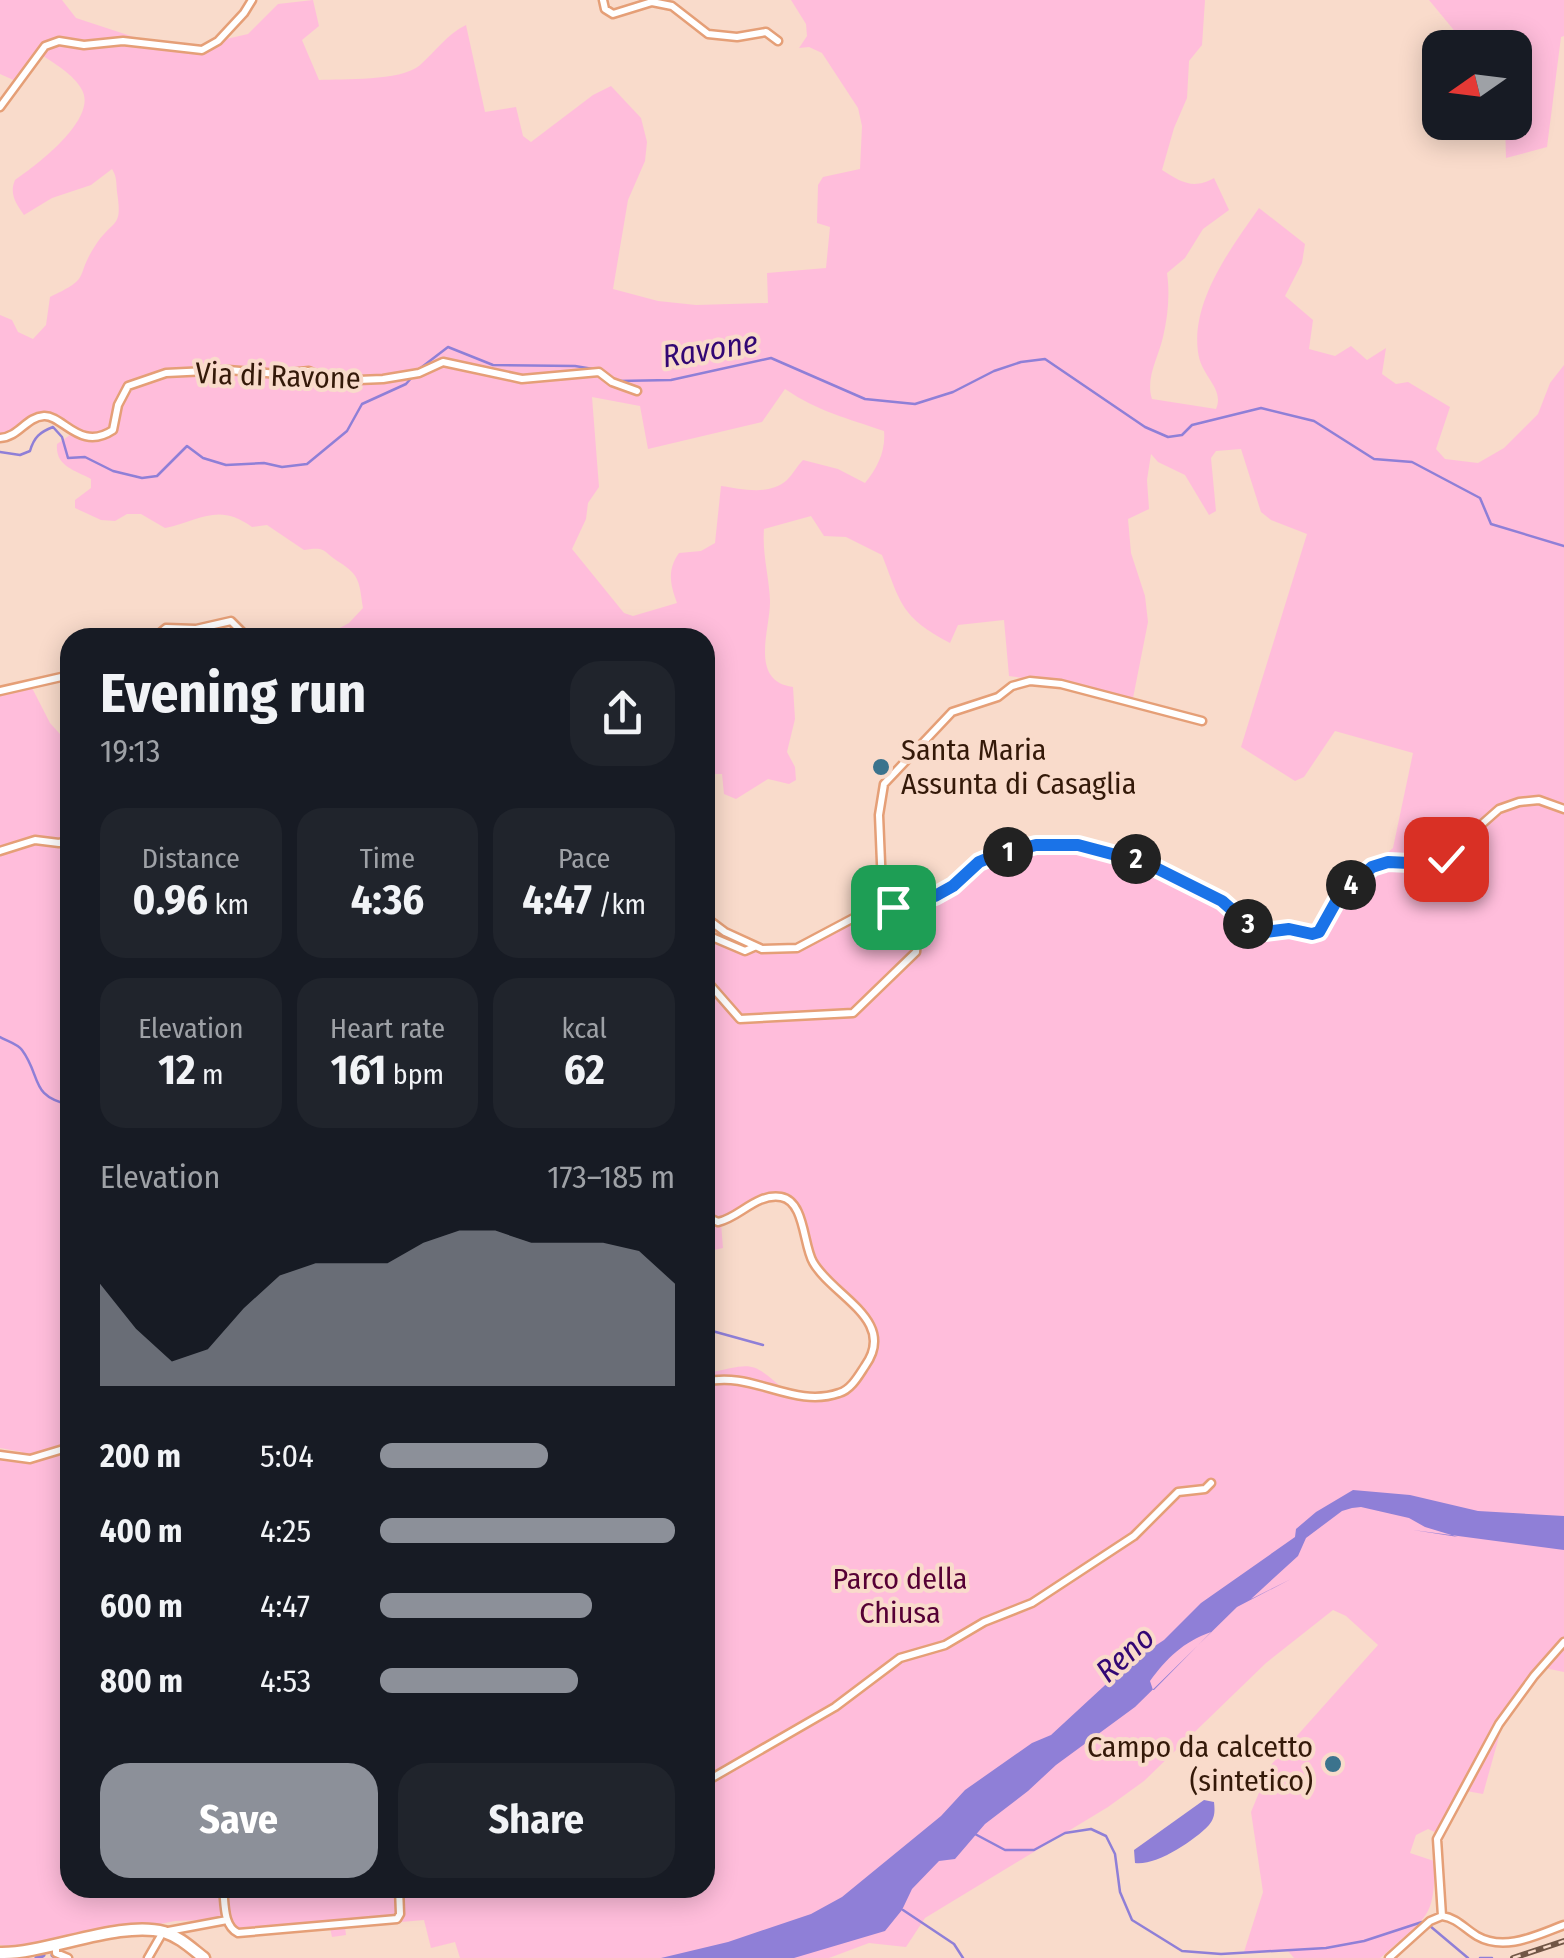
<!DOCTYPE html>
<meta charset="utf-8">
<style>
:root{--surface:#171b24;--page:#20242c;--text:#f1f3f6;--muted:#9ea1a6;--accent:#8c9099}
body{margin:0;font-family:"Fira Sans Condensed",sans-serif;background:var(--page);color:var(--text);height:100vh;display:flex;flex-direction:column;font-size:38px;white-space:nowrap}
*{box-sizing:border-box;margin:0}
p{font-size:32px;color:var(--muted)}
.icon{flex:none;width:55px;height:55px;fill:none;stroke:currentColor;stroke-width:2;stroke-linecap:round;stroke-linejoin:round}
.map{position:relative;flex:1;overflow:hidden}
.panel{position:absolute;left:60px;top:628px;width:655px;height:1270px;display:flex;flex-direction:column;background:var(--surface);border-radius:30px;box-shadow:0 5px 25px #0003}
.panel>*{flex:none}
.needle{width:65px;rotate:256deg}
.controls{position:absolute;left:1422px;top:30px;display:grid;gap:20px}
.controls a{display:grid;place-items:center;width:110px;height:110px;border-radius:20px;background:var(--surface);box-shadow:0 5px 25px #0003;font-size:50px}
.pin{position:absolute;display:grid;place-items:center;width:85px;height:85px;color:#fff;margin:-42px;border-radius:20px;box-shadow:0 5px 15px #0006}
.km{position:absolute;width:50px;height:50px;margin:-25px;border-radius:50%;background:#222;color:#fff;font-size:28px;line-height:50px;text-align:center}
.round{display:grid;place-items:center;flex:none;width:105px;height:105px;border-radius:30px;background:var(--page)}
.summary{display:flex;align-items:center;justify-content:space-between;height:170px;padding:0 40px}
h1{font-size:55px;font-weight:700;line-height:75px}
.stats{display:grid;grid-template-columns:repeat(3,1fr);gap:15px;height:170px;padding:10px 40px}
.stats div{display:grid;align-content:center;border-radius:25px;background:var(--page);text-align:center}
.stats b{font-size:42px;font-weight:700}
.stats small{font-size:28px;font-weight:400}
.stats p{font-size:28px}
.chart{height:280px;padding:20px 40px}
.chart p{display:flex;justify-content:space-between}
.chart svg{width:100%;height:180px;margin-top:10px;fill:var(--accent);opacity:.7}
.cta{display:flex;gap:20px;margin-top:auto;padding:20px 40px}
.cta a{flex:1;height:115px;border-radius:30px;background:var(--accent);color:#fff;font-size:40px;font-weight:700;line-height:115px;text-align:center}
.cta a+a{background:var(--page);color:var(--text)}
ul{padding:0 40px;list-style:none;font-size:32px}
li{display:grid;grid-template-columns:160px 120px 1fr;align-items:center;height:75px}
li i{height:25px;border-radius:12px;background:var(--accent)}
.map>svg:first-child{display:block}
.green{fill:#ffbddb;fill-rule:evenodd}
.water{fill:#8f7fd7;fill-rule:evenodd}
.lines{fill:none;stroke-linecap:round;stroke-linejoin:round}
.stream{stroke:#8f7fd7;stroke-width:2.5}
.canal{stroke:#8f7fd7;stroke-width:5}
.minor-casing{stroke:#e59f77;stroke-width:11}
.major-casing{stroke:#e59f77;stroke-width:15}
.minor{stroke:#fff;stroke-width:6}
.major{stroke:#fff;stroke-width:10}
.rail-casing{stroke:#715646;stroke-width:6}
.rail{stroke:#f9dbcb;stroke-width:2.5;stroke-dasharray:8;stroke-linecap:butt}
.route-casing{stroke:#fff;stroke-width:20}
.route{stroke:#1a73e8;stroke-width:12}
.poi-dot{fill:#3b738d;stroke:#f9dbcb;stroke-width:4}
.labels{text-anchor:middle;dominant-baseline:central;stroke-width:8;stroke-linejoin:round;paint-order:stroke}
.street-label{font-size:30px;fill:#341909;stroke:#f9dbcb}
.poi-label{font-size:30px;fill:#341909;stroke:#f9dbcb;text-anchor:start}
.park-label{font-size:30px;fill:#560035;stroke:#f9dbcb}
.water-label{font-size:32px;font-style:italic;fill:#320774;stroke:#f9dbcb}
</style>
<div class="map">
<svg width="1564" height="1958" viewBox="0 0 1564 1958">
<rect width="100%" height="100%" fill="#f9dbcb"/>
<path class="green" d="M 0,0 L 62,0 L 76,18 L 146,41 L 194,51 L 210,49 L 222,40 L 248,34 L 278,4 L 313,0 L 319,26 L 302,40 L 319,80 C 343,79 400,81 419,66 C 435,52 447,34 466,25 L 485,112 L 516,107 L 523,136 L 531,142 L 593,95 L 611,86 L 641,118 L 647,142 L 645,161 L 628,200 L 613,289 L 658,301 L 696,305 L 768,303 L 767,273 L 826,268 L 830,227 L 817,223 L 818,185 L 823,177 L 860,169 L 862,126 L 858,108 L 822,53 L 809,47 L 799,48 L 807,36 L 806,24 L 791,0 L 1205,0 L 1202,45 L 1189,61 L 1187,98 L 1174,128 L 1162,170 C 1181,182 1193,190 1214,178 L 1229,210 L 1203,229 L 1185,258 L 1167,273 C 1170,294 1168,316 1163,337 C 1159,356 1145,378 1152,399 L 1216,409 C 1225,388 1201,377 1198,352 C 1191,301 1231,248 1259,208 L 1305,244 L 1302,263 L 1285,296 L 1313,320 L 1309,349 L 1335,356 L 1351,346 L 1367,360 L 1386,348 L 1382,374 L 1396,384 L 1408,382 L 1450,407 L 1436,449 L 1445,459 L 1478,463 L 1504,448 L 1538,414 L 1550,383 L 1564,365 L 1564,1672 L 1540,1667 L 1502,1726 L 1483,1794 L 1461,1790 L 1437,1833 L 1428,1829 L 1416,1835 L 1410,1853 L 1434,1861 C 1436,1920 1425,1917 1384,1955 L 1380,1958 L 1294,1958 L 1288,1951 L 1244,1952 L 1263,1892 L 1251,1812 L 1270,1766 L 1378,1645 L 1346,1616 L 1333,1610 L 1266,1663 L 1144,1781 L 1108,1807 L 925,1918 L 906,1947 L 869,1943 L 829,1958 L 460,1958 L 455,1942 L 431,1948 L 424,1920 L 345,1927 L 346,1935 L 332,1937 L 330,1928 L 236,1931 L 228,1919 L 175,1921 L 140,1928 L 84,1932 L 14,1948 L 0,1945 L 0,1456 L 23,1459 L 22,1452 L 0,1448 L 0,692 L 30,684 L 50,723 L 70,745 L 70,1888 L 705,1888 L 705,1374 C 760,1361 750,1362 792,1396 L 838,1394 C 860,1373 877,1358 874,1326 L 812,1266 L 803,1226 L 788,1202 L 750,1202 L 721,1223 L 723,1248 L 714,1250 L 705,1244 L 705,934 L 754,949 L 811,946 L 826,929 L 946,888 L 983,856 L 1022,850 L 1109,856 L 1111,845 C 1132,841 1146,848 1162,861 L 1163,874 L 1194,885 L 1259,930 L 1277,927 L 1314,936 L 1344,889 L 1393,848 L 1413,753 L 1335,731 L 1304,777 L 1295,781 L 1241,747 L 1307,534 L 1271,520 L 1261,512 L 1241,449 L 1216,451 L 1211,458 L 1216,511 L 1209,515 L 1185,475 L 1158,462 L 1151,454 L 1147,480 L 1149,509 L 1128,519 L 1131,553 L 1145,596 L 1148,622 L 1133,698 L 1091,688 L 1009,676 L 1004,620 L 958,625 L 950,643 C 901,617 901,604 882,555 L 846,537 L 824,536 L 811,516 L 764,529 C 762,553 769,576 770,600 C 771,628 748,681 793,687 L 795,719 L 787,752 L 795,767 L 796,780 L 789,784 L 768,779 L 736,799 L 724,794 L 722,774 L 705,774 L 705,638 L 323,637 L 349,623 L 363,608 C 359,583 361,576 339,562 C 322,551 327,546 304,550 L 267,525 L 252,527 C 218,502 200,521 165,528 L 141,514 L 127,514 L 115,521 L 101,520 L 75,508 L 75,500 L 91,488 L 91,479 C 74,470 55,466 57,444 L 70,435 L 54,418 L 44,415 L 0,438 L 0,315 L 12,320 L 18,332 L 33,339 L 46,325 L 50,297 C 93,277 74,278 95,246 C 113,218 123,230 117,192 C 116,182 117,177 112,169 L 91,185 L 52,198 L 24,215 C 16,203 9,194 15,180 C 36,166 98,119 82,90 C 74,74 53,63 39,53 L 18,82 L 0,74 ZM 785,389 C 819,412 847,418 884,431 C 886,451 877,469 865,483 L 838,469 L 803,460 C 797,466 793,474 787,480 C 769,496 742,489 721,486 L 715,543 L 701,551 L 679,553 C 667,570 670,584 677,603 L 633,616 L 624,613 L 572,549 L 586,519 L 588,503 L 599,487 L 592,397 L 640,406 L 648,449 L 762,422 Z
M 1429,0 L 1564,0 L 1564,36 L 1561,37 L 1547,147 L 1506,158 L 1505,123 L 1515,122 L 1515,48 L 1480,47 L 1470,41 L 1461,45 L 1453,29 Z"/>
<path class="water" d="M 1353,1490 L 1410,1495 L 1478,1511 L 1564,1516 L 1564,1550 L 1413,1530 L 1458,1537 L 1425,1527 L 1409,1518 L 1361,1507 L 1352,1508 L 1342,1511 L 1306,1538 L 1298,1556 L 1251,1599 L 1291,1579 L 1313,1564 L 1291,1579 L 1237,1607 L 1135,1707 L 1056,1765 L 1028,1791 L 985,1824 L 955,1859 L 939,1861 L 912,1889 L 902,1910 L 885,1931 L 794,1958 L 661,1958 L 728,1942 L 811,1914 L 842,1897 L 941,1816 L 965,1790 L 1032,1743 L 1051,1735 L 1129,1663 L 1164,1640 L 1201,1603 L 1295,1537 L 1296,1529 L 1316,1512 ZM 1211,1632 L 1154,1690 L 1153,1690 L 1150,1681 C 1167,1658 1183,1642 1211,1632 Z
M 1204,1800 L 1214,1802 C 1215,1811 1215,1818 1209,1825 C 1194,1841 1156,1866 1135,1863 L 1134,1850 Z"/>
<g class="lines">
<path class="stream" d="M 418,370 L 448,347 L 493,365 L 575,366 L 599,370
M 618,381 L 671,380 L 771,358 L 865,399 L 915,404 L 953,392 L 994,371 L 1021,362 L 1045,359 L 1145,427 L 1168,437 L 1182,435 L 1192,425 L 1261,408 L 1314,421 L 1374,459 L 1412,462 L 1480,498 L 1491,524 L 1564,546
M 0,452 L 20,455 L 30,451 C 34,437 40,432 53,427 L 62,437 L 68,458 L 85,457 L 113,471 L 142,478 L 157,476 L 187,446 L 203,458 L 226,465 L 264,463 L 282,467 L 307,464 L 347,431 L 362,404 L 406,384 L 413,376
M 0,1037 C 7,1041 18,1044 22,1050 C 42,1077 29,1096 70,1105
M 705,1329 L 763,1345
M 975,1834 L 1005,1850 L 1034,1850 L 1065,1833 L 1091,1829 L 1106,1836 L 1115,1854 L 1120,1892 L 1132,1920 L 1182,1951 L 1221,1954 L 1326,1948 L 1364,1941 L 1422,1922
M 903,1910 L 954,1944 L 963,1958
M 1430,1926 L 1468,1958
M 1480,1958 L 1492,1958"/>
<path class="canal" d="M 53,1955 L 58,1958
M 37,1958 L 43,1955"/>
<g class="minor-casing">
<path id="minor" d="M 603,0 L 605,9 L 613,14 L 652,2 L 672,6 L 708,34 L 737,37 L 766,32 L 778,41
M 0,107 L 45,46 L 59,41 L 84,45 L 123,41 L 202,50 L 218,41 L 244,13 L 252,0
M 0,438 C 19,437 26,417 44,416 C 63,415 80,452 113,430 L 118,405 L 128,386 L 166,373 L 228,370 L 279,374 L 309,371 L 333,381 L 383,379 L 419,373 L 443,362 L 522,379 L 599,372 L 612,382 L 637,391
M 154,638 L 166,628 L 196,629 L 231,621 L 248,638
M 0,691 L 70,675
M 0,851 L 35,840 L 59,843 L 70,840
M 70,864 L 70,870
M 883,911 L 879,815 L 884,784 L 952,712 L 998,697 L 1012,686 L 1030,681 L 1061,684 L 1202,721
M 705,917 L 725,932 L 762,949 L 797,948 L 863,913 L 935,897 L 953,886 L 979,862 L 996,855 L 1036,845 L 1078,845 L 1122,854 L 1146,863 L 1222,901 L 1249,925 L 1265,932 L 1289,929 L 1312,935 L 1319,931 L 1338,898 L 1372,867 L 1388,862 L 1431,863 L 1447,859 L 1469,843 L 1482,824 L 1499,809 L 1519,802 L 1539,800 L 1564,809
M 705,934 L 745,951 L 754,947
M 705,979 L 740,1019 L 853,1013 L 916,952 C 919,930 903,909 883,899
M 705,1216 L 718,1222 C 739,1218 756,1193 781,1197 C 805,1201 803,1245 813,1262 C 832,1296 898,1320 865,1366 C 859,1375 851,1390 839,1393 C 793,1409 752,1370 705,1382
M 0,1455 L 30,1459 L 70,1447
M 705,1782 L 835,1707 L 900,1658 L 945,1645 L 984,1622 L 1032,1603 L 1134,1536 L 1178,1492 L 1205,1489 L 1211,1483
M 223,1888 C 225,1903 223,1926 238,1933 L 397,1919 L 400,1914 L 399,1888
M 1442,1916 L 1437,1839 L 1499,1724 L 1534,1676 L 1564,1642
M 1442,1916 C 1457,1918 1465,1929 1477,1936 C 1505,1952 1537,1935 1564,1925
M 56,1949 L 56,1953 L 68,1958
M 148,1958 L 163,1932 L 227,1920
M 1389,1958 L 1430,1921 L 1442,1916"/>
</g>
<g class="major-casing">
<path id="major" d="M 0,1953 C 46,1954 120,1920 164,1932 C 180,1937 191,1948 204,1958"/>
</g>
<use href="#minor" class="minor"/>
<use href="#major" class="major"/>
<g class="rail-casing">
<path id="rail" d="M 1513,1958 L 1564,1941"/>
</g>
<use href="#rail" class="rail"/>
</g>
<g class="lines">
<g class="route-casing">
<path id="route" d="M 893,907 L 935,896 L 953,886 L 979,862 L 996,855 L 1036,845 L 1078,845 L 1146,863 L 1222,901 L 1249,925 L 1265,932 L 1289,929 L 1312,934 L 1319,932 L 1338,898 L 1372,867 L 1388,862 L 1431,864 L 1446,859"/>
</g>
<use href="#route" class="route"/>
</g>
<g class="poi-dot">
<circle cx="881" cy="767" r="10"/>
<circle cx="1333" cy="1764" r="10"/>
</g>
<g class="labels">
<g class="street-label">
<text transform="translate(278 376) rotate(2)">Via di Ravone</text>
</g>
<g class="poi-label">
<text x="901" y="750">Santa Maria<tspan x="901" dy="34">Assunta di Casaglia</tspan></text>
<text x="1313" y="1747" text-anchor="end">Campo da calcetto<tspan x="1313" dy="34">(sintetico)</tspan></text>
</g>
<g class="park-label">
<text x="900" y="1579">Parco della<tspan x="900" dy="34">Chiusa</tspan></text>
</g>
<g class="water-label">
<text transform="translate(710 349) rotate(-9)">Ravone</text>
<text transform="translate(1125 1654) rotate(-42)">Reno</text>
</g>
</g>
</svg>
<div class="controls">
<a><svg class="needle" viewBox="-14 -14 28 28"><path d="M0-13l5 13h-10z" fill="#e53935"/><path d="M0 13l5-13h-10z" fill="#9ea1a6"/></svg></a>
</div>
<div class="pin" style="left:893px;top:907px;background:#1e9e55"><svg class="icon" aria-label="arrive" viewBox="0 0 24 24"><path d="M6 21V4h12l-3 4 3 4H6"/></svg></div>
<div class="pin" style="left:1446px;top:859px;background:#d93025"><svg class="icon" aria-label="check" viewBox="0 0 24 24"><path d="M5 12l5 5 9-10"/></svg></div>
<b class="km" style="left:1008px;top:852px">1</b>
<b class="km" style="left:1136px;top:859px">2</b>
<b class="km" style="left:1248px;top:924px">3</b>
<b class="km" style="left:1351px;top:885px">4</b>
<section class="panel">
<div class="summary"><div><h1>Evening run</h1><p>19:13</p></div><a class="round"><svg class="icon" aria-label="share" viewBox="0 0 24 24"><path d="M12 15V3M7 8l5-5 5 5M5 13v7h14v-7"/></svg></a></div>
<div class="stats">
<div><p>Distance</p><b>0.96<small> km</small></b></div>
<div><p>Time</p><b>4:36</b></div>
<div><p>Pace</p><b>4:47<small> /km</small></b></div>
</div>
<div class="stats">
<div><p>Elevation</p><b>12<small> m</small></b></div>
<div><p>Heart rate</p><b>161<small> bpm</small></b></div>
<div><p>kcal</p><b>62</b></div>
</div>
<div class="chart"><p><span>Elevation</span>173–185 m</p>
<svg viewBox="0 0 160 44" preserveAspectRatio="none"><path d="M0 44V19L10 30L20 38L30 35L40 25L50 17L60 14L70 14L80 14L90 9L100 6L110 6L120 9L130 9L140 9L150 11L160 19V44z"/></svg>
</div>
<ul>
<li><b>200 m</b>5:04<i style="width:57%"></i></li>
<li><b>400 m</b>4:25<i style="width:100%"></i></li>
<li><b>600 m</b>4:47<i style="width:72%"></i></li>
<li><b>800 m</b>4:53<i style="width:67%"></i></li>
</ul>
<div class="cta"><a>Save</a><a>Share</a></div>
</section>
</div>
